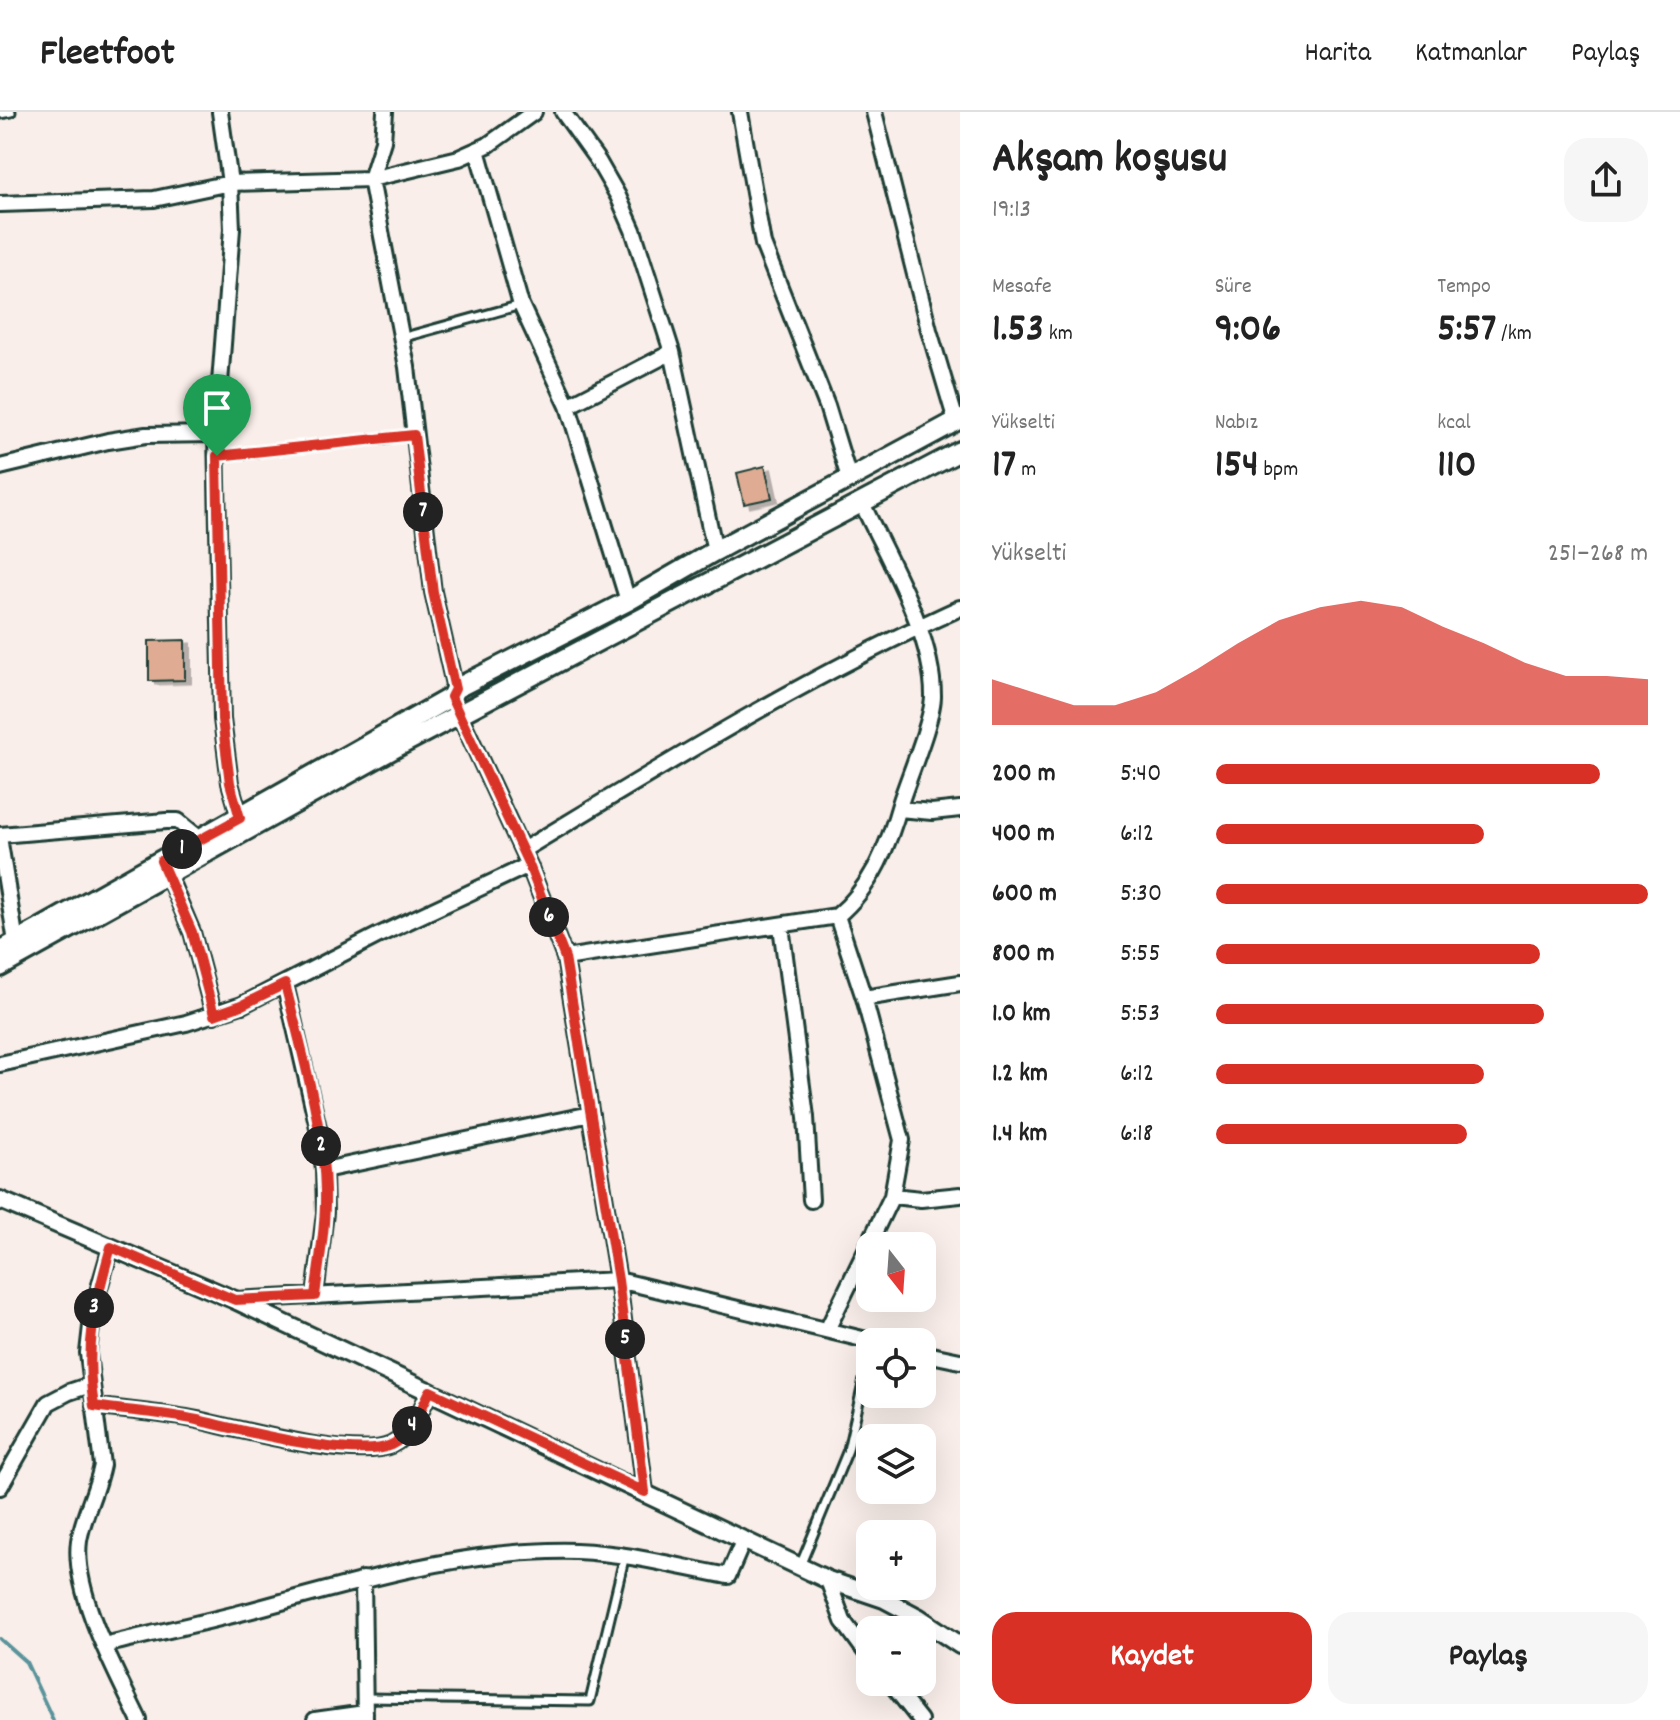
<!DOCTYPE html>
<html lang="tr">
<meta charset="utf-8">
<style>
:root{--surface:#fff;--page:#f6f6f6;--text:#222;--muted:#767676;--line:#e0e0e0;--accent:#d93025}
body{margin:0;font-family:Dekko,sans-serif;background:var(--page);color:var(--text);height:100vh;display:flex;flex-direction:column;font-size:30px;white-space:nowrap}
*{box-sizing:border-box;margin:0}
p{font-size:26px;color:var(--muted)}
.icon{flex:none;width:44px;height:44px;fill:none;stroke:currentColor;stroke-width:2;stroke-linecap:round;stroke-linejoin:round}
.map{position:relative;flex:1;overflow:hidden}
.sheet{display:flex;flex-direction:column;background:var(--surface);width:720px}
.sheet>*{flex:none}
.needle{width:52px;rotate:163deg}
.fabs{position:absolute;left:856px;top:1120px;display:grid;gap:16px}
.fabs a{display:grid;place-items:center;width:80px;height:80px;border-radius:16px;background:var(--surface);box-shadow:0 8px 32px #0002;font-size:40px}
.pin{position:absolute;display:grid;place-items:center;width:68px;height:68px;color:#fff;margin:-82px -34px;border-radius:50% 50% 50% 0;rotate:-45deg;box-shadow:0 0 8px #0007}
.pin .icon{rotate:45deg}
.km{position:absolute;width:40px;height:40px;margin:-20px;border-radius:50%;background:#222;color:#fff;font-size:22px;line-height:40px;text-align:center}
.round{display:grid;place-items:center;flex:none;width:84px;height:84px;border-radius:24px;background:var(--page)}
.summary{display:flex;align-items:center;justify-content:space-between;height:136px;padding:0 32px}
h1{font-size:44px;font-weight:800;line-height:60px}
.stats{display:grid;grid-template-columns:repeat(3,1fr);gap:12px;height:136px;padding:8px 32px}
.stats div{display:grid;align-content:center}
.stats b{font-size:40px;font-weight:800}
.stats small{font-size:22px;font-weight:400}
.stats p{font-size:22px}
.chart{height:224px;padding:16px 32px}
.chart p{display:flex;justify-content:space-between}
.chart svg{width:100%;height:144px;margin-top:8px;fill:var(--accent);opacity:.7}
.button{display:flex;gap:16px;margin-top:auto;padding:16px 32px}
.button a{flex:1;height:92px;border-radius:24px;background:var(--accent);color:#fff;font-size:32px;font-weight:800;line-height:92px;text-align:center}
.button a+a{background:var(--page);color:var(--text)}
ul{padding:0 32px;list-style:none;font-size:26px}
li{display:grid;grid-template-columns:128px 96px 1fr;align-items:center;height:60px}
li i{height:20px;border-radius:10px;background:var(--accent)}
header{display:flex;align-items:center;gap:48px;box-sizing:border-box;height:112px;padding:0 40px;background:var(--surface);border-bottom:2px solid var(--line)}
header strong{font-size:38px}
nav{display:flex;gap:44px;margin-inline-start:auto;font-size:28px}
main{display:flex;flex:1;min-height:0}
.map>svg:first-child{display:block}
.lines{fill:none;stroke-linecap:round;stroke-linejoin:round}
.stream{stroke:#5a939b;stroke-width:4}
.building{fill:#dfac93;stroke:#1f3d34;stroke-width:2;filter:url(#shadow)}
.service-casing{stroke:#1f3d34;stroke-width:13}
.minor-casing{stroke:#1f3d34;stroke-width:20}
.tertiary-casing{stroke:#1f3d34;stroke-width:22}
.secondary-casing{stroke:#1f3d34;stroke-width:24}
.service{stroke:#fff;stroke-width:7}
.minor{stroke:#fff;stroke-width:14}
.tertiary{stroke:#fff;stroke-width:16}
.secondary{stroke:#fff;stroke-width:18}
.route-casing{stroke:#fff;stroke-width:16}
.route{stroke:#d93025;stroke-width:10}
</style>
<header>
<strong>Fleetfoot</strong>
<nav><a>Harita</a><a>Katmanlar</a><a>Paylaş</a></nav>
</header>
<main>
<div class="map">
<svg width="960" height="1608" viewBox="0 0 960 1608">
<defs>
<filter id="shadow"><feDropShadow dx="6" dy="3.5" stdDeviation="0" flood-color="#0004"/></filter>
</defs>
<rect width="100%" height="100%" fill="#f9eee9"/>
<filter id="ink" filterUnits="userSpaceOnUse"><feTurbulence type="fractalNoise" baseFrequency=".0125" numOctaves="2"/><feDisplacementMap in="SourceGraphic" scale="16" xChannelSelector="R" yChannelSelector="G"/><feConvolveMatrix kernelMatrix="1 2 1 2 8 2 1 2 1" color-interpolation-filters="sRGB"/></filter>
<g filter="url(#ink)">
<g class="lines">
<path class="stream" d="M 0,1527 L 26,1550 L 53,1608"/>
</g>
<path class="building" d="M 765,354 L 772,386 L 744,392 L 737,361 Z
M 185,528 L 185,568 L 149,569 L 149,529 Z"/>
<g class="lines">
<g class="service-casing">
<path id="service" d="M 0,2 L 11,0
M 401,226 L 521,193
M 218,344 L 414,323
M 800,1454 L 848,1338 L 870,1241
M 365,1586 L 590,1589 L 625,1443"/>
</g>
<g class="minor-casing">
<path id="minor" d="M 220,0 L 230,71 L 232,117 L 216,322 L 222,607 L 230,671 L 240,706
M 385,0 L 383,29 L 371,67 L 407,255 L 433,480 L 455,577
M 563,0 L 598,49 L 618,84 L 633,118 L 672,240 L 715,439
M 740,0 L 763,132 L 827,294 L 849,366
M 874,0 L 929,218 L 956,309
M 477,38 L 521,193 L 568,294 L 628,489
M 0,92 L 154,87 L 230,71 L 371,67 L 459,46 L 477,38 L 488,33 L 534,0
M 568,294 L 672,240
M 0,355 L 108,329 L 146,323 L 216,322
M 455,593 L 529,753 L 565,846 L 618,1168 L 645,1380
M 899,697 L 932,700 L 960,697
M 0,723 L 166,709 L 178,709 L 200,727
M 0,731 L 16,830
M 523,738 C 666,652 807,564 960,496
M 165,756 L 192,820 L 214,903
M 781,814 L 806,1005 L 811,1088
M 565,846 L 837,804 C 872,775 889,732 901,689 C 909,664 933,607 933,584 C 933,521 888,448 862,391
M 285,872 L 319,1020 L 324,1058 L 325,1101 L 315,1184
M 864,886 L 960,871
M 0,952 L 186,911 L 242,893 L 379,823 L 529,753
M 324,1058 L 591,1002
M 892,1084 L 921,1087 L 960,1083
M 111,1135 L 93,1197 L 88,1241 L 102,1353 C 97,1379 83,1403 79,1429 C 72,1480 117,1562 139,1608
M 235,1188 L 618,1168 L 875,1230
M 827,1218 L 892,1084 L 902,1028 L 864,886 L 837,804
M 922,1241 L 960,1249
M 94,1294 C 128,1299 164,1301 198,1308 C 238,1317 356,1349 391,1333 C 412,1323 420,1299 430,1279
M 0,1375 L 48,1291 L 69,1280 L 90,1273
M 363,1467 L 365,1608
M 828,1468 L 843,1509 L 870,1546
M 104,1533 C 154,1521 203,1511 252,1498 C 349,1472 447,1442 549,1439 C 609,1436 669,1453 728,1464 L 744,1427
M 890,1570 L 920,1608
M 315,1608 L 365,1601"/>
</g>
<g class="tertiary-casing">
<path id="tertiary" d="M 0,1088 L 235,1188 L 828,1468 L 884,1487 L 918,1505 L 960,1533"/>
</g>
<g class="secondary-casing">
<path id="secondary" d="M 0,839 L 451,585 L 455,577 L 628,489 L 715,439 L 960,307
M 0,855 L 397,635 L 960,339"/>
</g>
<use href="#service" class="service"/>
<use href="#minor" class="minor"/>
<use href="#tertiary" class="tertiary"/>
<use href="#secondary" class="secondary"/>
</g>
</g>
<g class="lines" filter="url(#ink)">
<g class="route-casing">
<path id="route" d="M 414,323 L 433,480 L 455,577 L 451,585 L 529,753 L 565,846 L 618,1168 L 645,1380 L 430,1279 C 420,1299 412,1323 391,1333 C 357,1349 238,1317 197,1308 C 164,1301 128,1299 94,1294 C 84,1235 95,1191 111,1135 L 235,1188 L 315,1184 C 319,1150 326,1114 325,1079 C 324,1015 301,936 285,872 L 242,893 L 214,903 L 192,820 L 161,749 L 240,706 L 230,671 L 222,607 L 217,344 Z"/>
</g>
<use href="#route" class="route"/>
</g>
</svg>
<div class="fabs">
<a><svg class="needle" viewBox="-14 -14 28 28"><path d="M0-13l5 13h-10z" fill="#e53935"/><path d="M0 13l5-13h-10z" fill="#767676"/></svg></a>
<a><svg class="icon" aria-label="locate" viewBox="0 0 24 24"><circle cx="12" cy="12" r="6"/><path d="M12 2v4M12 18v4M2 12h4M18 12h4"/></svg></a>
<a><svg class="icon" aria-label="layers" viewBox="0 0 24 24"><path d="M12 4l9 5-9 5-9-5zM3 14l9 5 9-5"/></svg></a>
<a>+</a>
<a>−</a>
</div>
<div class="pin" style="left:217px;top:344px;background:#1e9e55"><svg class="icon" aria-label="arrive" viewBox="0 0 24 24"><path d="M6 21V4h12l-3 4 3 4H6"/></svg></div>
<b class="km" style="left:182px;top:737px">1</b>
<b class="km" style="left:321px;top:1034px">2</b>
<b class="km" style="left:94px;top:1196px">3</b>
<b class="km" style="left:412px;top:1314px">4</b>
<b class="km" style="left:625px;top:1227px">5</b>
<b class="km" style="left:549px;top:805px">6</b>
<b class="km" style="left:423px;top:400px">7</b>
</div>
<section class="sheet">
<div class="summary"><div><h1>Akşam koşusu</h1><p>19:13</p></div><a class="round"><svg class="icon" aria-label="share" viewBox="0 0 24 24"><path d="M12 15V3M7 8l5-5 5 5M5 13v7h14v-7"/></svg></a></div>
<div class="stats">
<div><p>Mesafe</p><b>1.53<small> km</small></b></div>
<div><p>Süre</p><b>9:06</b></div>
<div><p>Tempo</p><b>5:57<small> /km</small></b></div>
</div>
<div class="stats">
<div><p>Yükselti</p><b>17<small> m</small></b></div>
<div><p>Nabız</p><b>154<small> bpm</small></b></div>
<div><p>kcal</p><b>110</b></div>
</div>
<div class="chart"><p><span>Yükselti</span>251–268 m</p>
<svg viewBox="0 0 160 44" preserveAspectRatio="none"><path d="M0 44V30L10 34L20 38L30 38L40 34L50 27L60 19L70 12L80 8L90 6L100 8L110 14L120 19L130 25L140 29L150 29L160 30V44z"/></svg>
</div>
<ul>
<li><b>200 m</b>5:40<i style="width:89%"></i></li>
<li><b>400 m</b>6:12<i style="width:62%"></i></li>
<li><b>600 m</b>5:30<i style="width:100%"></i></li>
<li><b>800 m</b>5:55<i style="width:75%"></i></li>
<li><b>1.0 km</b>5:53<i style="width:76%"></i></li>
<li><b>1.2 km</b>6:12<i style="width:62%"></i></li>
<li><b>1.4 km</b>6:18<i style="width:58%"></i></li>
</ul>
<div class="button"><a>Kaydet</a><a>Paylaş</a></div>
</section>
</main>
